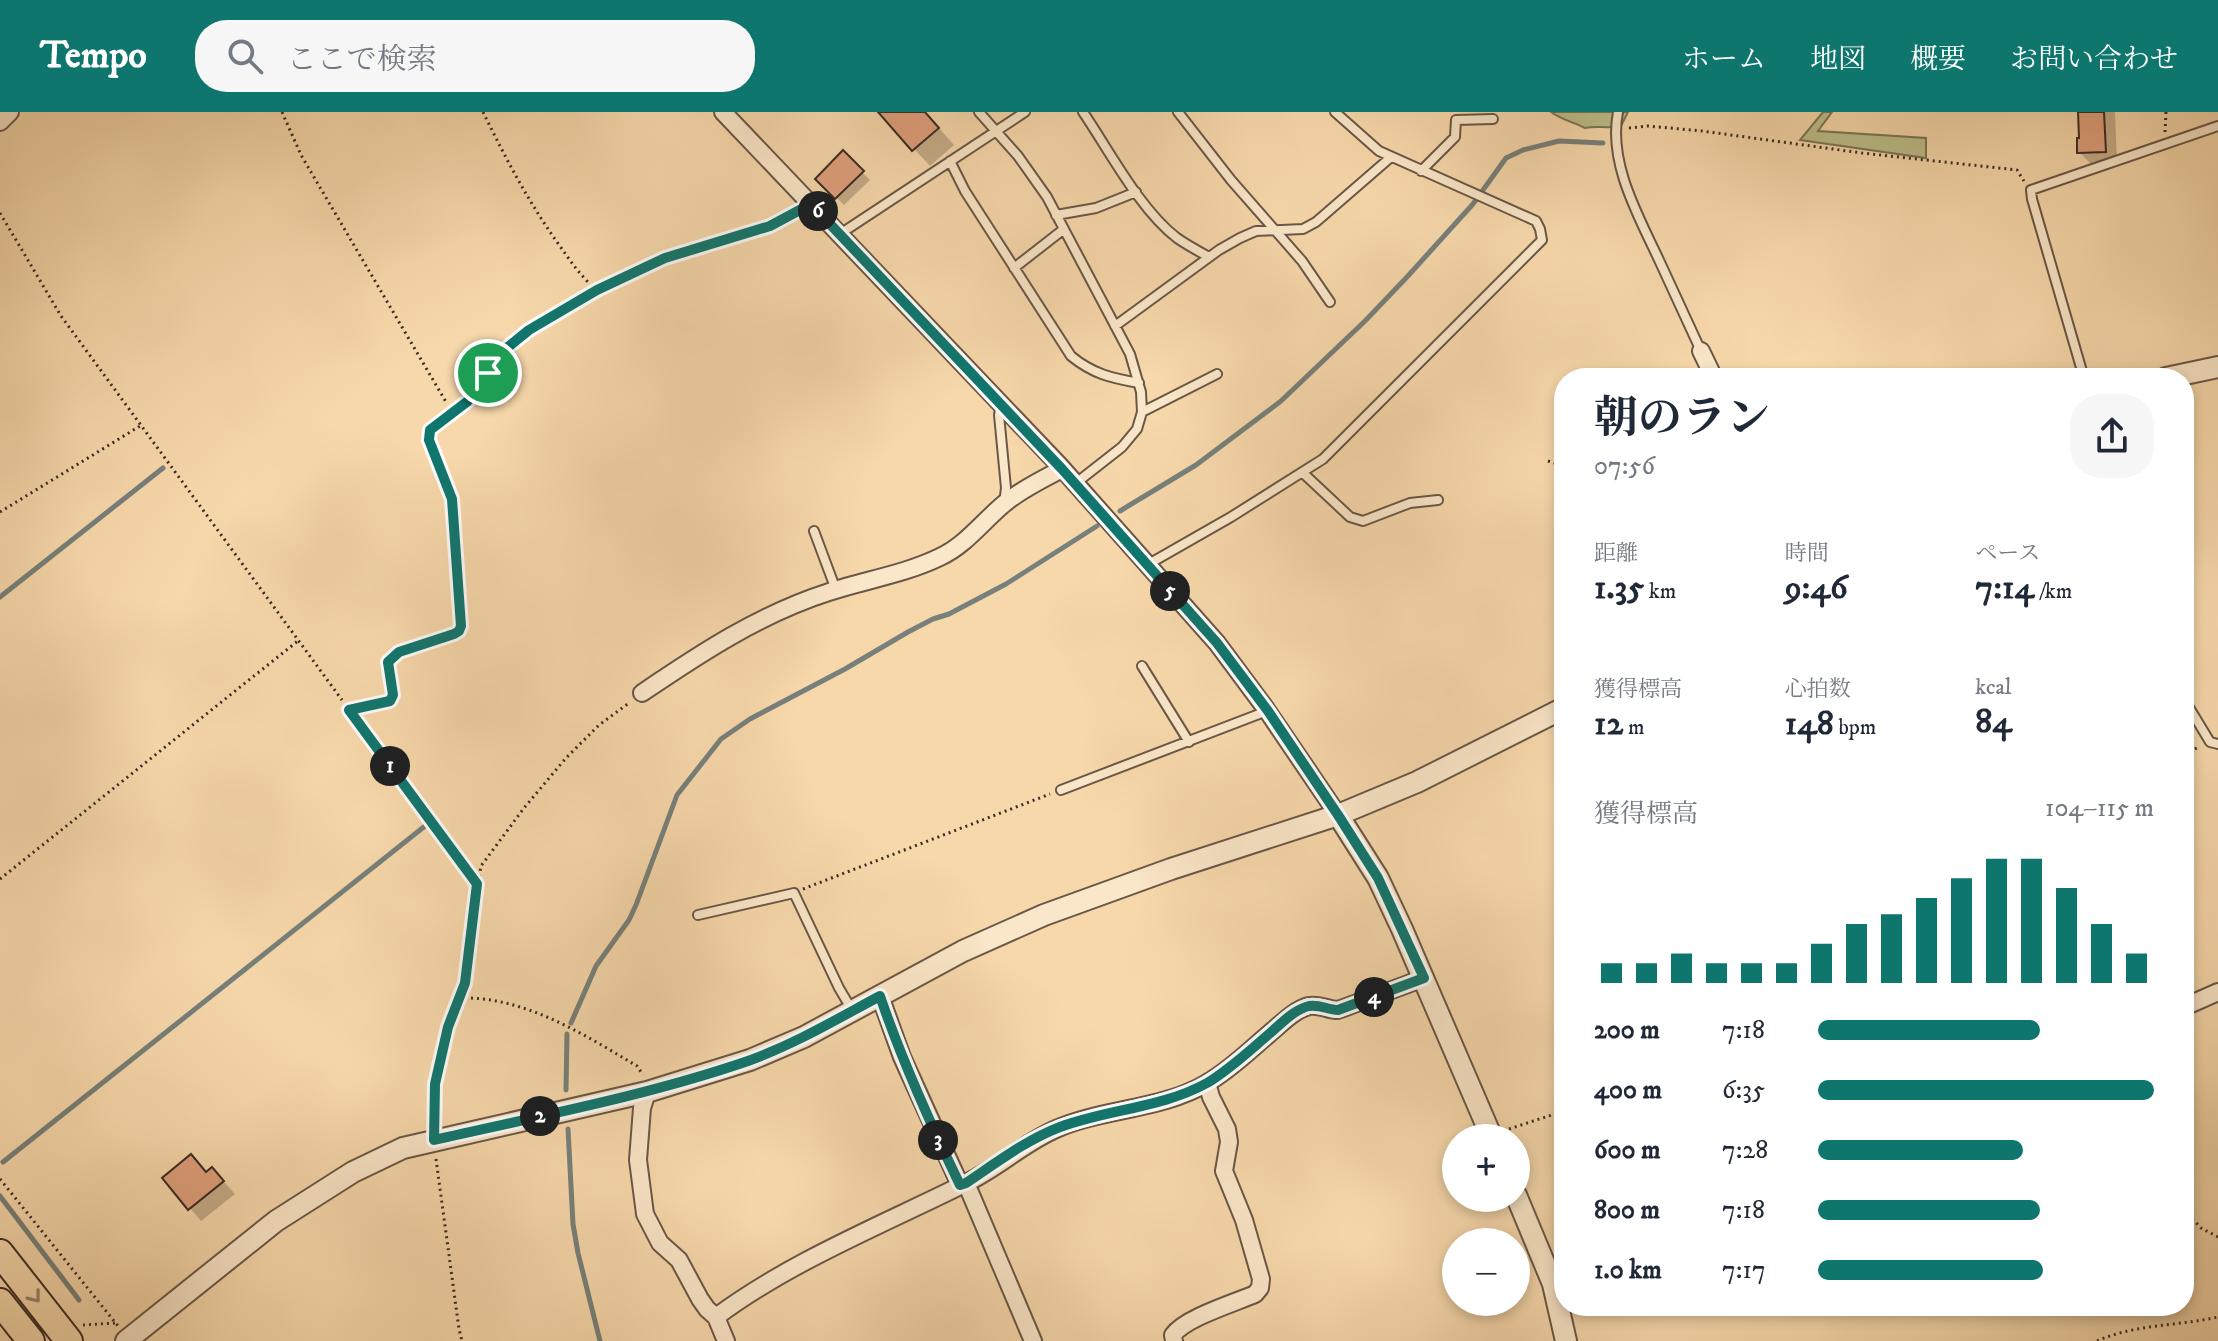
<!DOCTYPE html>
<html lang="ja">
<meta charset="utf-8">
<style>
:root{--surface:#fff;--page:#f6f6f7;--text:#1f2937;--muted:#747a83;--accent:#0f766e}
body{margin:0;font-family:"IM FELL DW Pica","Noto Serif JP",serif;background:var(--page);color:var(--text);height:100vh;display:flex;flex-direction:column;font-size:30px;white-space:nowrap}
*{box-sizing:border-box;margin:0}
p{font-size:26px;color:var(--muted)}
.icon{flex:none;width:44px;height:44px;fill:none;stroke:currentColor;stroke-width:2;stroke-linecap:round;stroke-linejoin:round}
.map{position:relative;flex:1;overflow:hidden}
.sheet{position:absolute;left:1554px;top:256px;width:640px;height:948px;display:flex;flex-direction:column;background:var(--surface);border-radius:32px;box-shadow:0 4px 12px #0003}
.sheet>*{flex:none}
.tools{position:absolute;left:1442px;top:1012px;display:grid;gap:16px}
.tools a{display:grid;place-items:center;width:88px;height:88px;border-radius:50%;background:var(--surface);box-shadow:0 4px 12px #0003;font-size:40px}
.pin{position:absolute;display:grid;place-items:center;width:68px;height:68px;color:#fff;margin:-34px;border:4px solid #fff;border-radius:50%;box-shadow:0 2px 8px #0007}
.km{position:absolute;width:40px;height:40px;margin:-20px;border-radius:50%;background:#222;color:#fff;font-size:22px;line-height:40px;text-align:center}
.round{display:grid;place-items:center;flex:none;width:84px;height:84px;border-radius:32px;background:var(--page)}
.overview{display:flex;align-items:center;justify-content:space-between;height:136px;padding:0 40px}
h1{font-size:44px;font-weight:700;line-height:60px}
.metrics{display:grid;grid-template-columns:repeat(3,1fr);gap:12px;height:136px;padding:8px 40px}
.metrics div{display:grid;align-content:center}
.metrics b{font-size:34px;font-weight:700}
.metrics small{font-size:22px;font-weight:400}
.metrics p{font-size:22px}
.chart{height:224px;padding:16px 40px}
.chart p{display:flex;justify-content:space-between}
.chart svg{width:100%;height:144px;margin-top:8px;stroke:var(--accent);stroke-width:6}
ul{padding:0 40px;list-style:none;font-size:26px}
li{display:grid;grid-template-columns:128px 96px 1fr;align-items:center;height:60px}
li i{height:20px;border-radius:10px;background:var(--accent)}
header{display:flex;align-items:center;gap:48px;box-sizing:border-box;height:112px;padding:0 40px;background:var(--accent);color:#fff}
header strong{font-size:38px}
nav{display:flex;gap:44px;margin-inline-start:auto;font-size:28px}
.search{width:560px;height:72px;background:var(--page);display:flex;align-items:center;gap:20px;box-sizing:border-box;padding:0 28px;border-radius:32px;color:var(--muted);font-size:30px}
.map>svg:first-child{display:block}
.green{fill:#bcbf8a;stroke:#7b7658;stroke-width:2}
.shadow{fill:#0003}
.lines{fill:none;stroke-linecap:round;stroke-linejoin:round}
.stream{stroke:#77807b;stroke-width:5}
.building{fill:#dfa07c;stroke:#3a2c26;stroke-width:2}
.service-casing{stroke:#695747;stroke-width:12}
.minor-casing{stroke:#695747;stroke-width:20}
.tertiary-casing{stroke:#695747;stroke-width:24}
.trunk-casing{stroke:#3a2c26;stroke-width:30}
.path{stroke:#3a2c26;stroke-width:3;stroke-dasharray:2 4;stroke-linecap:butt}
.service{stroke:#fae6c8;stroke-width:8}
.minor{stroke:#fae6c8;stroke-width:16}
.tertiary{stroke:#fae6c8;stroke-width:20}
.trunk{stroke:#f7d8ab;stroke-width:26}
.oneway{stroke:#988268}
.route-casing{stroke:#fff;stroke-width:16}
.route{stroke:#0f766e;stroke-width:10}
</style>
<header>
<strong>Tempo</strong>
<div class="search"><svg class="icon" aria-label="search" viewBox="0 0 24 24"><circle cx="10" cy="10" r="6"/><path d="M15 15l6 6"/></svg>ここで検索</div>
<nav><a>ホーム</a><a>地図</a><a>概要</a><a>お問い合わせ</a></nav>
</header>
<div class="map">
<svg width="2218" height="1229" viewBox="0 0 2218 1229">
<rect width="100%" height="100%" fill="#f7d8ab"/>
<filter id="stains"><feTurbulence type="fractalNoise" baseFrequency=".0025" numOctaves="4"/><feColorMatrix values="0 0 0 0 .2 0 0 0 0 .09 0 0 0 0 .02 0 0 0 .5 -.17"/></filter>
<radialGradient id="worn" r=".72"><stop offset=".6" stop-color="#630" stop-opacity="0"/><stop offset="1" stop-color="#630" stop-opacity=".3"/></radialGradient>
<path class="green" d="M 1551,0 L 1628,0 L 1621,14 C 1607,17 1597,13 1585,16 C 1573,10 1562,8 1551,0 Z
M 1823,0 L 1832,0 L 1818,19 L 1926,26 L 1926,46 L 1800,28 Z"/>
<path class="shadow" d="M 880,0 L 925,0 L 954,33 L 930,54 Z
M 2080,0 L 2115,0 L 2117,51 L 2091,52 L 2079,40 L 2082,28 Z
M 843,41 L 870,68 L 844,93 L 818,67 Z
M 191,1044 L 207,1061 L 212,1057 L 235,1082 L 201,1109 L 164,1066 Z"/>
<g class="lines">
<path class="stream" d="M 1120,399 L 1196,353 L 1281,289 L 1365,209 L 1407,165 L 1473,92 L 1506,46 L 1523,38 L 1559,29 L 1603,31
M 0,485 L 163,356
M 571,911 L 596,854 L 629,808 L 636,793 L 677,683 L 721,627 L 750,607 L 845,557 L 908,520 L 933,507 L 949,502 L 1006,472 L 1097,414
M 566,978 L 567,922
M 568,1017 L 573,1112 L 578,1141 L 600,1229
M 3,1050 L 425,714
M 0,1084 L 79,1188"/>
</g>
<path class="building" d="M 878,0 L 925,0 L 939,16 L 912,39 Z
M 2078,0 L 2104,0 L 2106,40 L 2077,41 L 2077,26 L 2079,26 Z
M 843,38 L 864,59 L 835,87 L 815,67 Z
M 191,1042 L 206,1060 L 212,1055 L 224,1069 L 188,1098 L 162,1066 Z"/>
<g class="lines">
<g class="service-casing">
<path id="service" d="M 979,0 L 1018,44 L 1047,85 L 1130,242 L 1141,280 L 1142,300 L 1137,317 L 1122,335 L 1076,371
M 1083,0 C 1109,38 1140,98 1177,126 C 1187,133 1198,139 1209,145
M 1178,0 L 1231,68 L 1302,149 L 1330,190
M 1618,0 C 1608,51 1638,103 1659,148 C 1673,179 1687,209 1701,239
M 950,49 L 965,79 L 1071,244 C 1093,262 1111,266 1139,271
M 1421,59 L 1455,25 L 1456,8 L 1493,7
M 1056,103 L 1096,96 L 1136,80
M 840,122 L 1025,0
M 1014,156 L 1064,117
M 1115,214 L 1219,138 L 1240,126 L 1256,119 L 1303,117 L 1316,110 L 1391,45
M 2084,266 L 2032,87 L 2031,78 L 2218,14
M 1001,293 L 999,303 L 1006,376 L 1004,391
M 1142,300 L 1217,262
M 1303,361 L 1350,405 L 1363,409 L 1410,391 L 1438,388
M 814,419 L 836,478
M 1147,453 L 1231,405 L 1323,347 L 1542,128 L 1540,117 L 1536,109 L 1379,39 L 1335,0
M 1142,554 L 1189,630
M 2184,584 L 2187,592 L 2210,630 L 2218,632
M 349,598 L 390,589 L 393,583 L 388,550 L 399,540 L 454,522 L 459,519 L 461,514 L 452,387 L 429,328 L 430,318 L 468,289 L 503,239 L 529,218 L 597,178 L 665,146 L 770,114 L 811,93
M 1061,678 L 1267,599
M 698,803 L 794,781 L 839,876 L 852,898"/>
</g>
<g class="minor-casing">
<path id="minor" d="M 723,0 L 1060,354 L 1217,531 L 1266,597 L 1338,703
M 0,10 L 10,0
M 1701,239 L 1714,266
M 642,581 C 701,541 760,502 829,480 C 865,468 905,462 940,445 C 966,433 983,409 1005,391 C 1022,377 1043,367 1062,357
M 880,884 L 902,945 L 960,1073
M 2184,895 L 2218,880
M 647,980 L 642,996 L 638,1048 L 645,1102 L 660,1131 L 679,1148 L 700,1187 L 707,1197 L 716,1205 L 726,1229
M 966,1071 L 1033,1229
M 716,1205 C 791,1149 884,1112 968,1070 C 999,1055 1024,1031 1056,1017 C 1104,996 1162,998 1207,971 C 1230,958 1250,938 1269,922 C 1281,912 1294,898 1309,894 C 1319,892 1328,898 1338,898 L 1424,866
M 1174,1229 L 1173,1223 C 1185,1206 1234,1191 1255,1182 L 1260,1176 L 1261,1167 L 1244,1108 L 1224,1059 L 1229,1030 L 1227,1017 L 1211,985 L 1207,971"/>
</g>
<g class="tertiary-casing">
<path id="tertiary" d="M 2166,266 L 2218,255
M 1338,703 L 1378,766 L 1402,817 L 1492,1026
M 1516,1083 L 1553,1172 L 1566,1229
M 126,1229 L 276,1109 L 353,1060 L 403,1036 L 647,980 L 750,948 L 804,925 L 963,839 L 1044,803 L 1171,757 L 1338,703 L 1417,670 L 1564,596"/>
</g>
<g class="trunk-casing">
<path id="trunk" d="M 0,1141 L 69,1229
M 0,1190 L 31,1229"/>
</g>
<path class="path" d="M 282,0 L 301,43 L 446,290
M 483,0 C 505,45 528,89 557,130 C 567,144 576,158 588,170
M 1629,16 L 1648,14 L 1702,19 L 1862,41 L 2017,58 L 2024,69
M 2165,20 L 2166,0
M 0,101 L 61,204 L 342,588
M 1548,349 L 1564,354
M 0,400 L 140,314
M 356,607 L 477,772
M 2184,642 L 2199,635
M 0,767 L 299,528
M 803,777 L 1050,682
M 459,886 C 524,884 583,922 637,954 L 643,963
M 434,1011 L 435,972 L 440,945 L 448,915 L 465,871 L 473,800 L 481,754 L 524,696 L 566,646 L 599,613 L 629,591
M 1509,1017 L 1564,999
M 436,1047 L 459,1217 L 462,1229
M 0,1067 L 118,1214
M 2184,1098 L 2201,1116 L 2218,1125
M 83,1213 L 115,1211
M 2097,1229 C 2135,1212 2178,1214 2218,1205"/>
<use href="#service" class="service"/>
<use href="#minor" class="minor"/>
<use href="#tertiary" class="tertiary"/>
<use href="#trunk" class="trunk"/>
</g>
<defs><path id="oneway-chevron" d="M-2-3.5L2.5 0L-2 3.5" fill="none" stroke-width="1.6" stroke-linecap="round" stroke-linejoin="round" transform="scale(2)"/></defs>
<use class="oneway" href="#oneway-chevron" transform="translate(35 1185) rotate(52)"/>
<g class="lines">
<g class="route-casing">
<path id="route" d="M 811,92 L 1062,357 L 1217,531 L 1268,599 L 1338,703 L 1378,766 L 1424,866 L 1338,898 C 1328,898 1319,892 1309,894 C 1293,898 1281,912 1269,922 C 1249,939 1229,958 1207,971 C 1162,996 1108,997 1060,1015 C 1026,1028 996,1051 966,1071 L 960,1073 C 930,1011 902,949 880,884 C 837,907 795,932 748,949 C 646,984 539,1004 434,1028 L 435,972 L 448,915 L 465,871 L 477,772 L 349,598 L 390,589 L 393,583 L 388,550 L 399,540 L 454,522 L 459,519 L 461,514 L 452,387 L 429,328 L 430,318 L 468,289 L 503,239 L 529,218 L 597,178 L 665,146 L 770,114 Z"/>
</g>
<use href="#route" class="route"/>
</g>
<rect width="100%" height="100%" filter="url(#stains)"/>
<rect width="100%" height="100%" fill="url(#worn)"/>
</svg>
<div class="tools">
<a>+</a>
<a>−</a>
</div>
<div class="pin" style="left:488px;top:261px;background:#1e9e55"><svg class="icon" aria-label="arrive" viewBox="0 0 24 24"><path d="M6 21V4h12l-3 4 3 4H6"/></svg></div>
<b class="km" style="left:390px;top:654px">1</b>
<b class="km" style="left:540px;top:1004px">2</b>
<b class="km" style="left:938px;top:1028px">3</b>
<b class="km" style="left:1374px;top:885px">4</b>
<b class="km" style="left:1170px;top:479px">5</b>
<b class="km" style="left:818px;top:99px">6</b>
<section class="sheet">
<div class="overview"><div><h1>朝のラン</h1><p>07:56</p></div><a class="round"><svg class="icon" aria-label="share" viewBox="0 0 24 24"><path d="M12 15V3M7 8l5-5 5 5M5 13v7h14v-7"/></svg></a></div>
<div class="metrics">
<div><p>距離</p><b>1.35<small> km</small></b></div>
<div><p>時間</p><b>9:46</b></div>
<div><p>ペース</p><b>7:14<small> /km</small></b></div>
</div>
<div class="metrics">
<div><p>獲得標高</p><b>12<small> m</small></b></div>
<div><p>心拍数</p><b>148<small> bpm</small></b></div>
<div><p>kcal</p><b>84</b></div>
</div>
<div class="chart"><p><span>獲得標高</span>104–115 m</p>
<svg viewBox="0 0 160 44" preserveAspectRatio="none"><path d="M5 44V38M15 44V38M25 44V35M35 44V38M45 44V38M55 44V38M65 44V32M75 44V26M85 44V23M95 44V18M105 44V12M115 44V6M125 44V6M135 44V15M145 44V26M155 44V35"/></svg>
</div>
<ul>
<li><b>200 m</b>7:18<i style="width:66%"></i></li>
<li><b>400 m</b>6:35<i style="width:100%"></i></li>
<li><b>600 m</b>7:28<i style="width:61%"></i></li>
<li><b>800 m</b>7:18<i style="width:66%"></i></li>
<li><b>1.0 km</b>7:17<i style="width:67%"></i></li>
</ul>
</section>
</div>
